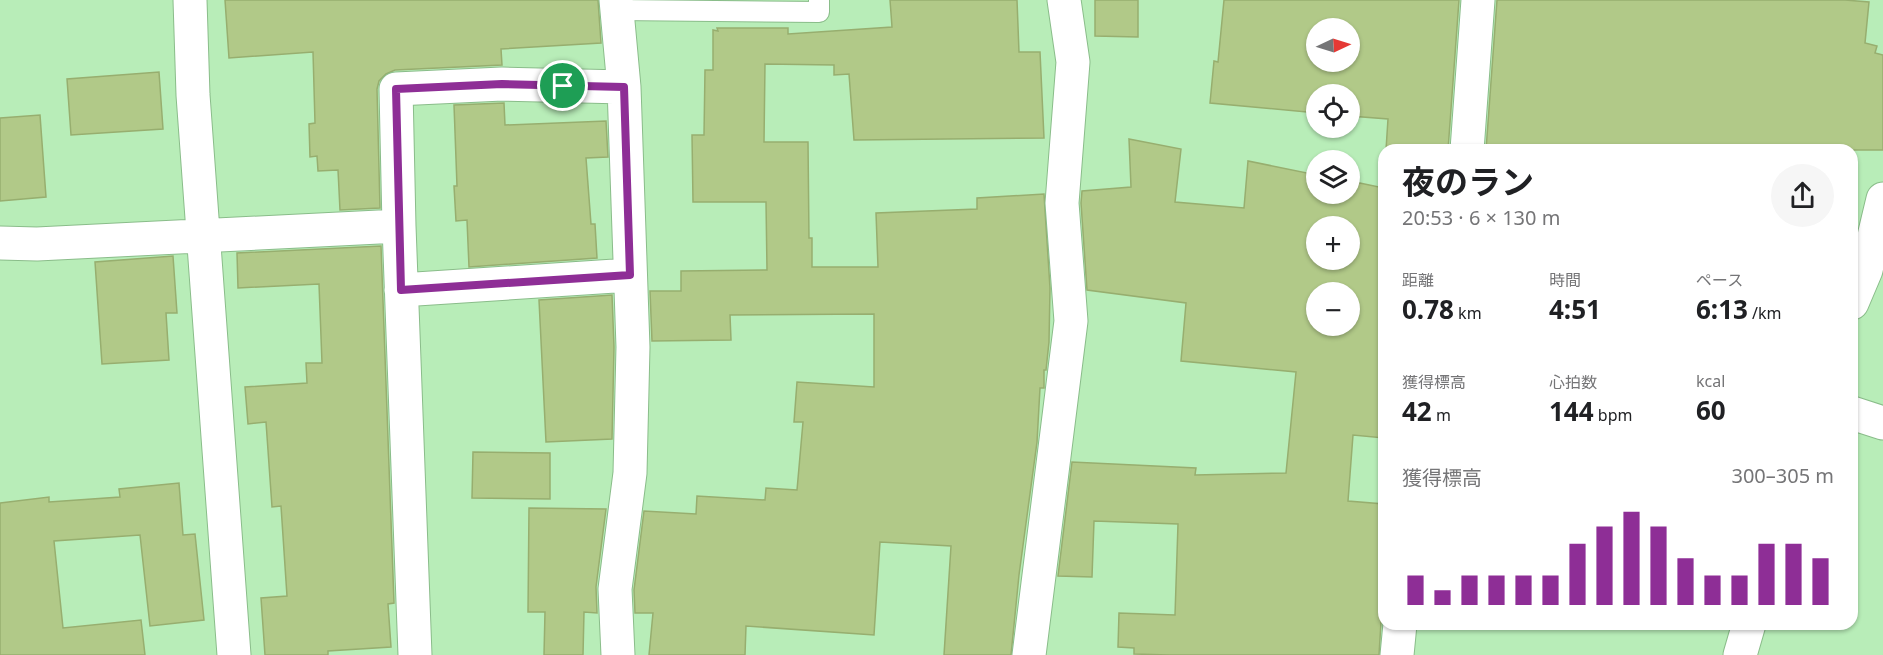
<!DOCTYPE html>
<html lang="ja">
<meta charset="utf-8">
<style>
:root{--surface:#fff;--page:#f6f6f6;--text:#202124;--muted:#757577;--accent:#8e2e96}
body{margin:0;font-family:"Noto Sans","Noto Sans JP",sans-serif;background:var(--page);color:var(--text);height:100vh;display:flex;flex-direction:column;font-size:22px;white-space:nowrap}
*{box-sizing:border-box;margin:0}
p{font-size:20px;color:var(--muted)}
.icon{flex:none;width:33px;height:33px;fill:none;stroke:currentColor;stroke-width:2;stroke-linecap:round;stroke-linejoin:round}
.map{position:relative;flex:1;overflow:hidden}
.details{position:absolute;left:1378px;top:144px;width:480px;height:486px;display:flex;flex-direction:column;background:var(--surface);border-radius:18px;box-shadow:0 2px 4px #0004}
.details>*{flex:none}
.needle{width:39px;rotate:86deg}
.buttons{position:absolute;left:1306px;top:18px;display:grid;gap:12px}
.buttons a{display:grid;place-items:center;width:54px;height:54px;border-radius:50%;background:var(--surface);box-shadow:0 2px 4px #0004;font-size:30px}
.pin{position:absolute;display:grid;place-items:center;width:51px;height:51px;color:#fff;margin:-26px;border:3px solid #fff;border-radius:50%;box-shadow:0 2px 6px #0007}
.round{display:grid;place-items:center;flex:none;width:63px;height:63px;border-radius:32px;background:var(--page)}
.headline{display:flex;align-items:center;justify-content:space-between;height:102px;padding:0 24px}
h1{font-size:33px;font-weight:700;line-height:45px}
.figures{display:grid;grid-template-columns:repeat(3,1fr);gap:9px;height:102px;padding:6px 24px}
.figures div{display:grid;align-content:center}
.figures b{font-size:26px;font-weight:700}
.figures small{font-size:16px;font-weight:400}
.figures p{font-size:16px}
.chart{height:168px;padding:12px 24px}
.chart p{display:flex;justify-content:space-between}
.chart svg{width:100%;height:108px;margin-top:6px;stroke:var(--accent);stroke-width:6}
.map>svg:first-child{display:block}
.building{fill:#b1c988;stroke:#97ae6f;stroke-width:1.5;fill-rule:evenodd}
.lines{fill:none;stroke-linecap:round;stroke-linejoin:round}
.service-casing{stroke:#8abd8a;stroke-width:22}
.minor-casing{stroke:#8abd8a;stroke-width:35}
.service{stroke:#fff;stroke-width:20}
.minor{stroke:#fff;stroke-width:33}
.route-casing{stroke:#fff;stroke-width:12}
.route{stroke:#8e2e96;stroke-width:8}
</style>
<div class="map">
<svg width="1883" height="655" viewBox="0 0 1883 655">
<rect width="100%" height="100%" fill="#b8edb8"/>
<path class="building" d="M 225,0 L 598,0 L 601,43 L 501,49 L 502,65 L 395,70 L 386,74 L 379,81 L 377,89 L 380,208 L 340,210 L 338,170 L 318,171 L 317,156 L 310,157 L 309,124 L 315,123 L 313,52 L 229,58 Z
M 890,0 L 1017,0 L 1019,52 L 1040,52 L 1044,138 L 854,140 L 849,74 L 834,75 L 834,65 L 765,64 L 764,142 L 808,142 L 809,238 L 812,238 L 812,267 L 878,267 L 876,213 L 977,209 L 977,198 L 1044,194 L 1050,288 L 1049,342 L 1046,370 L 1044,370 L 1044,388 L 1040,388 L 1037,442 L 1019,575 L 1011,655 L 944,655 L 951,546 L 880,542 L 874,635 L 746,626 L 745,655 L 649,655 L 653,613 L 635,613 L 634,590 L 644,511 L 696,514 L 697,496 L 765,500 L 766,488 L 797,490 L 803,422 L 794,422 L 797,382 L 874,387 L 874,314 L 730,315 L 731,340 L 652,341 L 650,291 L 681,291 L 681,271 L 767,270 L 766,202 L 693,202 L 692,135 L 704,135 L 705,70 L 713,70 L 713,30 L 718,31 L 717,28 L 788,28 L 788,34 L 892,27 Z
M 1095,0 L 1138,0 L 1138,37 L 1095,36 Z
M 1224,0 L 1459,0 L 1448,150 L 1386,150 L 1388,119 L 1350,116 L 1350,94 L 1317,94 L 1317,113 L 1210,103 L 1214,61 L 1218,62 ZM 1317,28 L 1350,28 L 1350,62 L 1317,62 Z
M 1497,0 L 1845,0 L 1869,2 L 1865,43 L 1877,46 L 1875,53 L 1883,55 L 1883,150 L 1486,150 Z
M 159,72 L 163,129 L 71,135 L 67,79 Z
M 504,103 L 505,125 L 606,121 L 608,157 L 586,158 L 591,224 L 595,224 L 597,258 L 469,267 L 467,220 L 456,221 L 454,186 L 457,186 L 454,105 Z
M 40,115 L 46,197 L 0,201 L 0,118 Z
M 1129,139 L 1181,149 L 1175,202 L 1244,208 L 1248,161 L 1317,175 L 1317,194 L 1350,194 L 1350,181 L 1384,188 L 1384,438 L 1353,435 L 1348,501 L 1384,504 L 1384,614 L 1381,622 L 1379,655 L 1169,655 L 1134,654 L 1134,648 L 1118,647 L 1119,613 L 1175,615 L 1178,524 L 1094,521 L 1092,577 L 1058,576 L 1072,462 L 1196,468 L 1195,475 L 1286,473 L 1296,372 L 1181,361 L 1186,303 L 1087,290 L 1081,203 L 1082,191 L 1131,187 ZM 1317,226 L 1350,226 L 1350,260 L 1317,260 ZM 1317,292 L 1350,292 L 1350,326 L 1317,326 Z
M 381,246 L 394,603 L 388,604 L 391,647 L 328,651 L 328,655 L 265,655 L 261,598 L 287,596 L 281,506 L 272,507 L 266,422 L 248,424 L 245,387 L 307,383 L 306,363 L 322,363 L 319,284 L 238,288 L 237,253 Z
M 173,256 L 177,313 L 166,313 L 169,360 L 102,364 L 95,262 Z
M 612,295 L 614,347 L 612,439 L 546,442 L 539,300 Z
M 473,452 L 550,453 L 550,499 L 472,498 Z
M 179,483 L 183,535 L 195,534 L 204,620 L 150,626 L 140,535 L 54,541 L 63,628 L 141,620 L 145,655 L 0,655 L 0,503 L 49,497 L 49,502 L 120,497 L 119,489 Z
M 529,508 L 606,509 L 596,587 L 597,613 L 584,612 L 583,655 L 544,655 L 545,612 L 528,612 Z"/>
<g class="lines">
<g class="service-casing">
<path id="service" d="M 617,10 L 819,12 L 819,0"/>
</g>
<g class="minor-casing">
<path id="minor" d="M 190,0 L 193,95 L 234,655
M 616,0 L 624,87 L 633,347 L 630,473 L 615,589 L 618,655
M 1467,150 L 1478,0
M 0,243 L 37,244 L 399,226
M 401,290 L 630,275
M 1852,303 L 1866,270 L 1883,199
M 1852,413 L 1883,423
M 415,655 L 399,226 L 396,89 L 502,84 L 624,87
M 1029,655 L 1071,321 L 1062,203 L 1073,62 L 1064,0
M 1397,655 L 1400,624
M 1740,655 L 1749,624"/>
</g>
<use href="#service" class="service"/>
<use href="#minor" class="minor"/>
</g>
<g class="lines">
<g class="route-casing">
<path id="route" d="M 502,84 L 624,87 L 630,275 L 401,290 L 396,89 Z"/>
</g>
<use href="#route" class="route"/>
</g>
</svg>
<div class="buttons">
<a><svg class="needle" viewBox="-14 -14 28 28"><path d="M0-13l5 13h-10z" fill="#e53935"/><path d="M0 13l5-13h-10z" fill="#757577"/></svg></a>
<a><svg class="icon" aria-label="locate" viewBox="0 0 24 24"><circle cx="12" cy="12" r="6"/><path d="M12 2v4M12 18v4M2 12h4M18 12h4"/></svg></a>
<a><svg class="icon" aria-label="layers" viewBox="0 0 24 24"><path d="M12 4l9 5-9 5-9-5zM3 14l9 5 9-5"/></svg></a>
<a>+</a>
<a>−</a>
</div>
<div class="pin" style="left:563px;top:86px;background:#1e9e55"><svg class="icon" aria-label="arrive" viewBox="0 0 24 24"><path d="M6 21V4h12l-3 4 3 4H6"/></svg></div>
<section class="details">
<div class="headline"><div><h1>夜のラン</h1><p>20:53 · 6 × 130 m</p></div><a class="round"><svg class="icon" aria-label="share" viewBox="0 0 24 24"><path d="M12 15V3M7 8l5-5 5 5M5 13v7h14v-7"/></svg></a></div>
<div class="figures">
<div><p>距離</p><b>0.78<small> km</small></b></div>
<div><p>時間</p><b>4:51</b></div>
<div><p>ペース</p><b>6:13<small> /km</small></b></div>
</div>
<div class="figures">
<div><p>獲得標高</p><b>42<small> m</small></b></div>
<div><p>心拍数</p><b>144<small> bpm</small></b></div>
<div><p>kcal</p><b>60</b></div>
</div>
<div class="chart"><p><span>獲得標高</span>300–305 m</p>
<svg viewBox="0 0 160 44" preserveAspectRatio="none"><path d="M5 44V32M15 44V38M25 44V32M35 44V32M45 44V32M55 44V32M65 44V19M75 44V12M85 44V6M95 44V12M105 44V25M115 44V32M125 44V32M135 44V19M145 44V19M155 44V25"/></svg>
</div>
</section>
</div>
